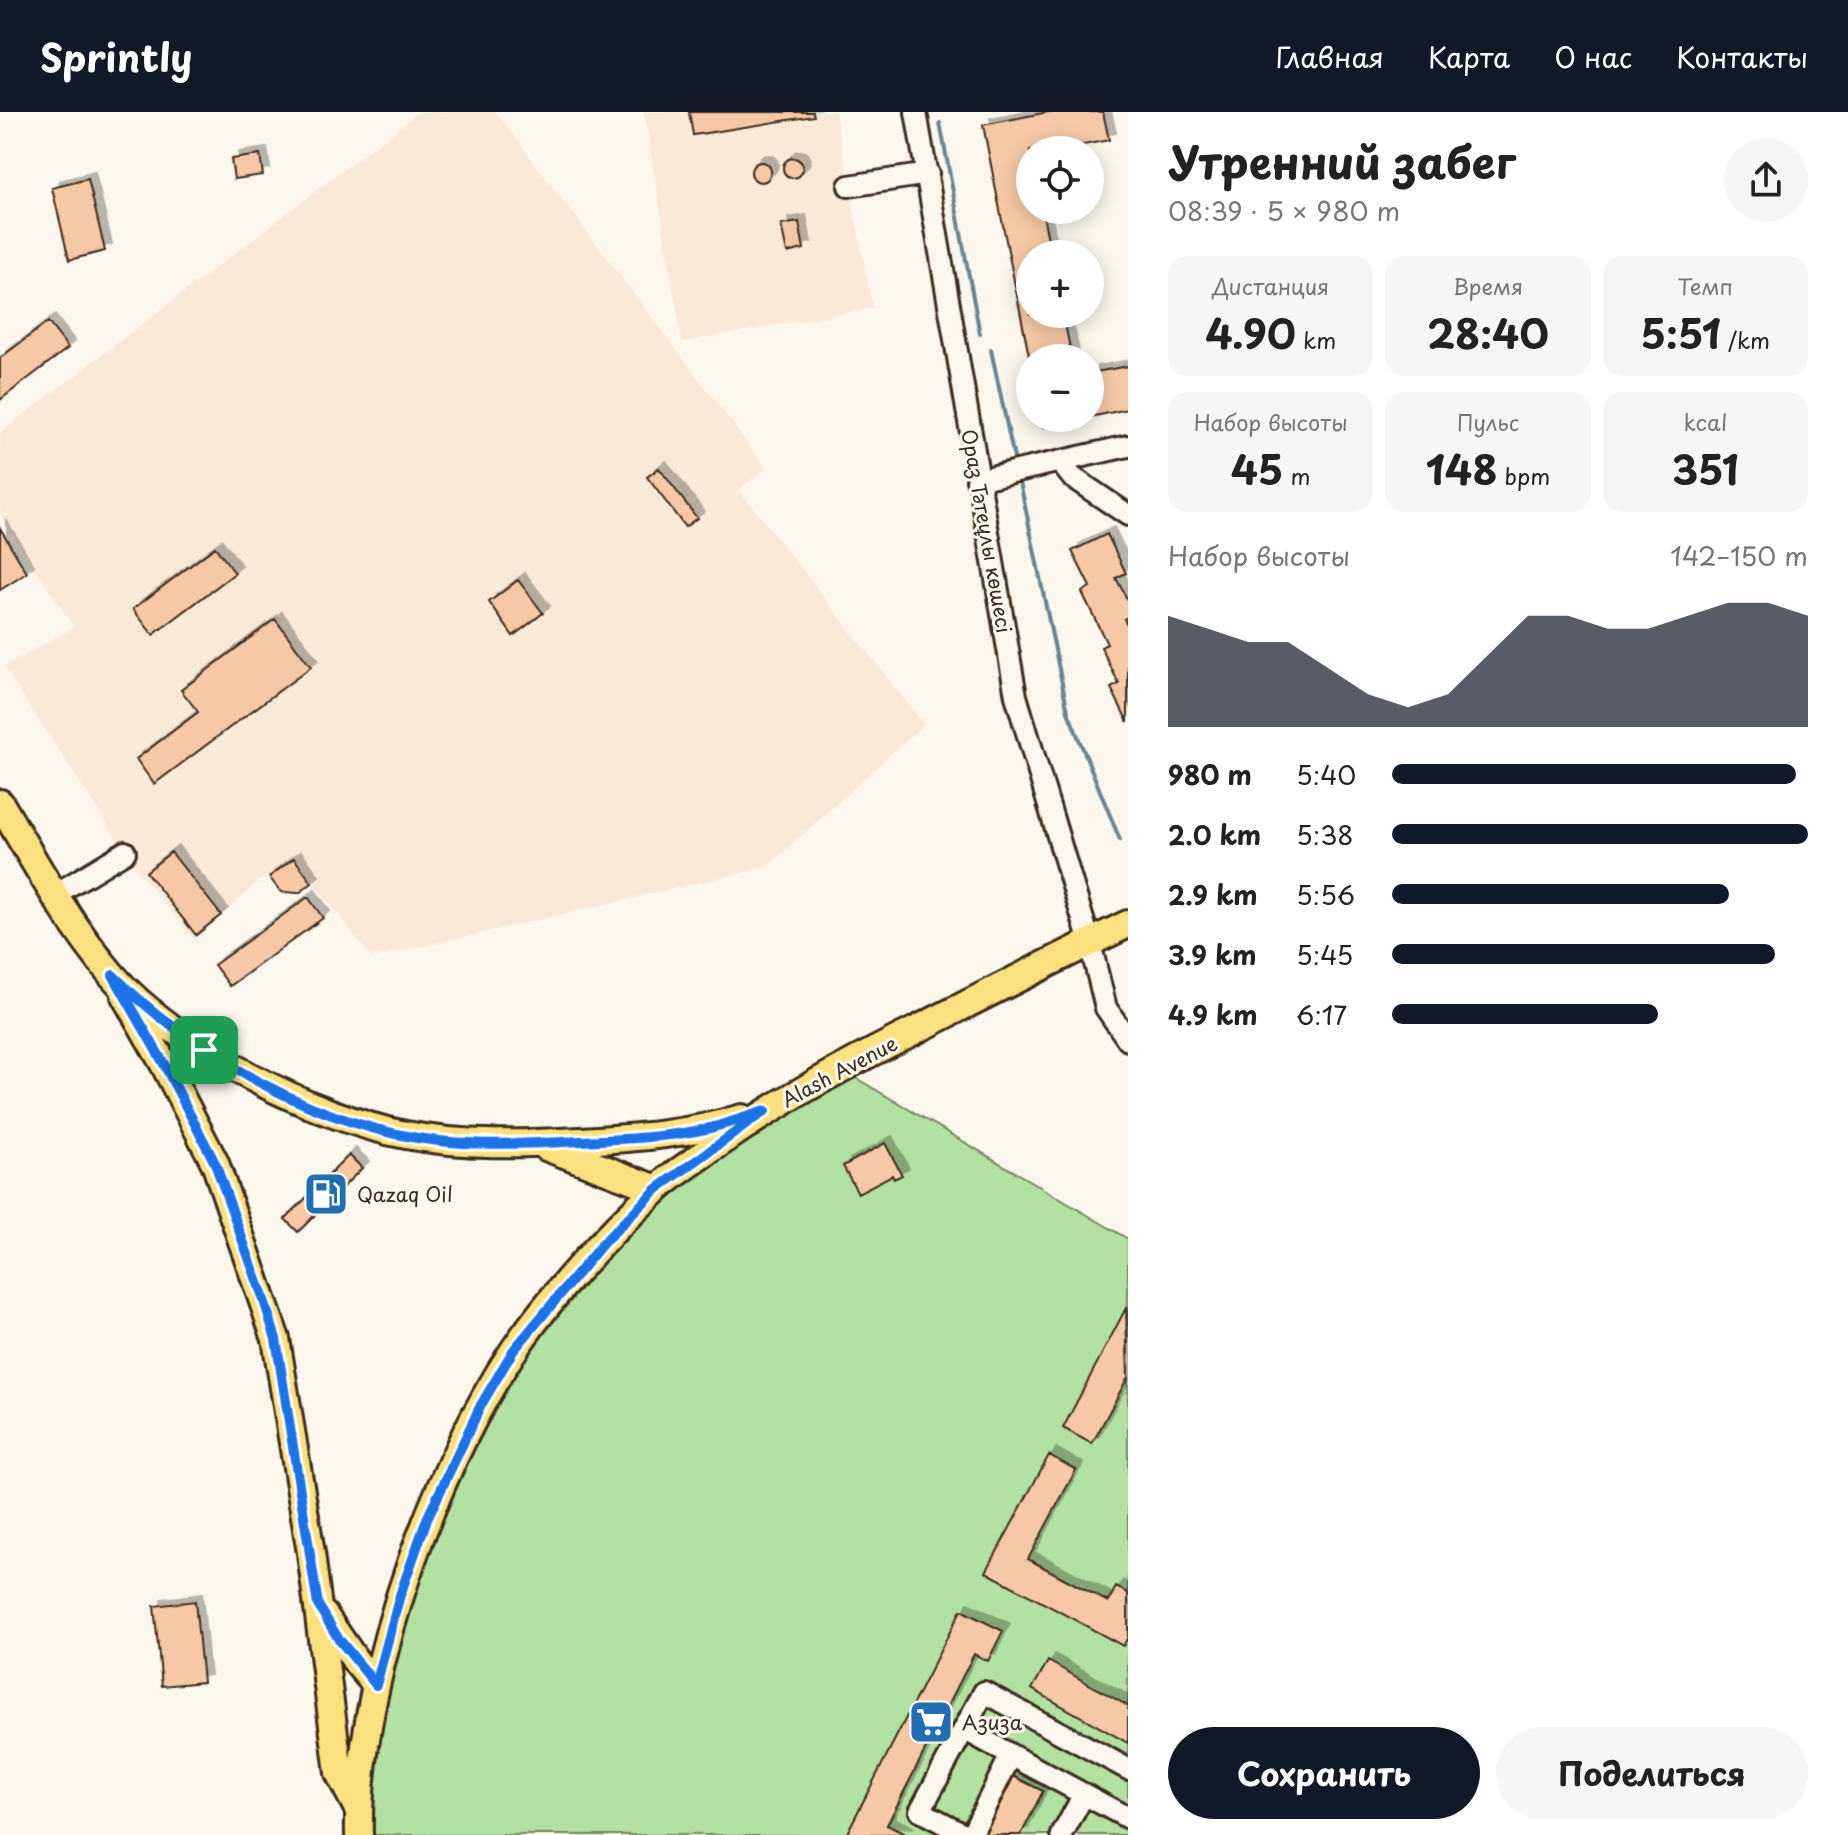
<!DOCTYPE html>
<html lang="ru">
<meta charset="utf-8">
<style>
:root{--surface:#fff;--page:#f6f6f6;--text:#222;--muted:#767676;--accent:#111827}
body{margin:0;font-family:"Playpen Sans",sans-serif;background:var(--page);color:var(--text);height:100vh;display:flex;flex-direction:column;font-size:30px;white-space:nowrap}
*{box-sizing:border-box;margin:0}
p{font-size:26px;color:var(--muted)}
.icon{flex:none;width:44px;height:44px;fill:none;stroke:currentColor;stroke-width:2;stroke-linecap:round;stroke-linejoin:round}
.map{position:relative;flex:1;overflow:hidden}
.side{display:flex;flex-direction:column;background:var(--surface);width:720px}
.side>*{flex:none}
.tools{position:absolute;left:1016px;top:24px;display:grid;gap:16px}
.tools a{display:grid;place-items:center;width:88px;height:88px;border-radius:50%;background:var(--surface);box-shadow:0 4px 20px #0003;font-size:40px}
.pin{position:absolute;display:grid;place-items:center;width:68px;height:68px;color:#fff;margin:-34px;border-radius:16px;box-shadow:0 4px 12px #0006}
.round{display:grid;place-items:center;flex:none;width:84px;height:84px;border-radius:42px;background:var(--page)}
.summary{display:flex;align-items:center;justify-content:space-between;height:136px;padding:0 40px}
h1{font-size:44px;font-weight:700;line-height:60px}
.metrics{display:grid;grid-template-columns:repeat(3,1fr);gap:12px;height:136px;padding:8px 40px}
.metrics div{display:grid;align-content:center;border-radius:20px;background:var(--page);text-align:center}
.metrics b{font-size:40px;font-weight:700}
.metrics small{font-size:22px;font-weight:400}
.metrics p{font-size:22px}
.chart{height:224px;padding:16px 40px}
.chart p{display:flex;justify-content:space-between}
.chart svg{width:100%;height:144px;margin-top:8px;fill:var(--accent);opacity:.7}
.button{display:flex;gap:16px;margin-top:auto;padding:16px 40px}
.button a{flex:1;height:92px;border-radius:48px;background:var(--accent);color:#fff;font-size:32px;font-weight:700;line-height:92px;text-align:center}
.button a+a{background:var(--page);color:var(--text)}
ul{padding:0 40px;list-style:none;font-size:26px}
li{display:grid;grid-template-columns:128px 96px 1fr;align-items:center;height:60px}
li i{height:20px;border-radius:10px;background:var(--accent)}
header{display:flex;align-items:center;gap:48px;box-sizing:border-box;height:112px;padding:0 40px;background:var(--accent);color:#fff}
header strong{font-size:38px}
nav{display:flex;gap:44px;margin-inline-start:auto;font-size:28px}
main{display:flex;flex:1;min-height:0}
.map>svg:first-child{display:block}
.built{fill:#fae9d7}
.green{fill:#b2e1a1;stroke:#768660;stroke-width:2}
.lines{fill:none;stroke-linecap:round;stroke-linejoin:round}
.stream{stroke:#688596;stroke-width:4}
.building{fill:#f6c8a5;stroke:#3b2a1e;stroke-width:2;filter:url(#shadow)}
.minor-casing{stroke:#3b2a1e;stroke-width:26}
.major-casing{stroke:#3b2a1e;stroke-width:32}
.minor{stroke:#fbf7ec;stroke-width:20}
.major{stroke:#fae180;stroke-width:26}
.route-casing{stroke:#fff;stroke-width:16}
.route{stroke:#1a73e8;stroke-width:10}
.labels{text-anchor:middle;dominant-baseline:central;stroke-width:6;stroke-linejoin:round;paint-order:stroke}
.street-label{font-size:20px;fill:#3b2a1e;stroke:#fbf7ec}
.poi-label{font-size:20px;fill:#3b2a1e;stroke:#fbf7ec;text-anchor:start}
</style>
<header>
<strong>Sprintly</strong>
<nav><a>Главная</a><a>Карта</a><a>О нас</a><a>Контакты</a></nav>
</header>
<main>
<div class="map">
<svg width="1128" height="1723" viewBox="0 0 1128 1723">
<defs>
<filter id="shadow"><feDropShadow dx="7" dy="-7" stdDeviation="0" flood-color="#0004"/></filter>
</defs>
<rect width="100%" height="100%" fill="#fbf7ec"/>
<filter id="ink" filterUnits="userSpaceOnUse"><feTurbulence type="fractalNoise" baseFrequency=".0125" numOctaves="2"/><feDisplacementMap in="SourceGraphic" scale="16" xChannelSelector="R" yChannelSelector="G"/><feConvolveMatrix kernelMatrix="1 2 1 2 8 2 1 2 1" color-interpolation-filters="sRGB"/></filter>
<g filter="url(#ink)">
<path class="built" d="M 419,0 L 496,0 L 766,356 L 739,378 L 924,612 L 767,755 L 372,846 L 294,747 L 259,769 L 195,828 L 139,761 L 4,555 L 74,515 L 0,403 L 0,321 Z
M 644,0 L 835,0 L 873,196 L 682,230 Z"/>
<path class="green" d="M 839,956 L 1128,1127 L 1128,1723 L 359,1723 L 369,1611 L 458,1337 L 603,1131 Z"/>
<g class="lines">
<path class="stream" d="M 940,11 L 980,222
M 991,238 L 1015,351
M 1020,370 L 1068,600 L 1120,728"/>
</g>
<path class="building" d="M 689,0 L 813,0 L 814,4 L 693,23 Z
M 1048,0 L 1103,0 L 1109,28 L 1058,38 L 1030,38 L 1030,98 L 1042,98 L 1051,142 L 1030,142 L 1030,202 L 1063,202 L 1072,246 L 1030,246 L 1030,249 L 983,13 Z
M 260,43 L 263,63 L 234,67 L 231,47 Z
M783 56a10 10 0 1 1 20 0a10 10 0 1 1-20 0Z
M751 60a10 10 0 1 1 20 0a10 10 0 1 1-20 0Z
M 88,67 L 105,139 L 69,148 L 52,76 Z
M 799,110 L 804,137 L 787,141 L 781,113 Z
M 48,210 L 68,236 L 0,288 L 0,246 Z
M 1128,254 L 1128,297 L 1090,305 L 1090,261 Z
M 1042,306 L 1085,306 L 1043,315 Z
M 659,356 L 697,406 L 685,415 L 647,365 Z
M 0,416 L 27,461 L 0,478 Z
M 1107,422 L 1126,461 L 1116,466 L 1128,489 L 1128,505 L 1124,507 L 1128,514 L 1128,610 L 1111,576 L 1119,572 L 1101,535 L 1107,532 L 1082,480 L 1090,475 L 1072,439 Z
M 215,435 L 235,461 L 153,523 L 133,497 Z
M 518,468 L 543,501 L 513,524 L 489,490 Z
M 275,507 L 311,555 L 154,672 L 136,647 L 198,600 L 181,578 Z
M 171,740 L 221,803 L 196,823 L 146,760 Z
M 294,746 L 312,771 L 299,781 L 281,780 L 269,765 Z
M 308,785 L 323,806 L 230,874 L 214,853 Z
M 885,1031 L 902,1063 L 894,1067 L 892,1063 L 858,1081 L 843,1054 Z
M 349,1043 L 362,1056 L 298,1120 L 285,1107 Z
M 1126,1196 L 1128,1265 L 1092,1332 L 1063,1316 Z
M 1049,1343 L 1076,1358 L 1028,1447 L 1108,1490 L 1116,1475 L 1128,1481 L 1128,1525 L 1123,1534 L 986,1460 Z
M 195,1489 L 203,1570 L 162,1574 L 154,1494 Z
M 961,1498 L 1003,1519 L 988,1549 L 974,1542 L 889,1709 L 887,1713 L 907,1723 L 846,1723 Z
M 1048,1549 L 1128,1594 L 1128,1631 L 1032,1577 Z
M 1013,1664 L 1043,1679 L 1021,1723 L 983,1723 Z"/>
<g class="lines">
<g class="minor-casing">
<path id="minor" d="M 916,0 L 1016,584 L 1090,831 L 1106,896 L 1128,928
M 849,74 L 928,62
M 1061,351 L 1072,365 L 1128,403
M 977,368 L 1128,334
M 54,783 L 125,740
M 964,1617 L 1011,1643
M 966,1723 L 920,1699 L 984,1580 L 1128,1657
M 971,1723 L 1011,1643 L 1128,1706
M 1062,1723 L 1084,1682"/>
</g>
<g class="major-casing">
<path id="major" d="M 0,691 C 34,749 68,811 112,863 C 173,934 315,1006 406,1023 C 463,1034 524,1032 581,1029 C 637,1026 689,1022 742,1006
M 125,884 L 164,952 L 215,1051 L 276,1227 L 311,1441 L 339,1661 L 359,1699
M 546,1035 L 657,1077
M 324,1503 L 357,1551 L 376,1573
M 359,1723 C 357,1635 383,1531 412,1448 C 438,1376 470,1305 512,1241 C 547,1188 608,1121 656,1078 C 674,1061 697,1047 717,1033 C 781,988 847,952 916,918 C 987,882 1057,846 1128,812"/>
</g>
<use href="#minor" class="minor"/>
<use href="#major" class="major"/>
</g>
</g>
<g class="lines" filter="url(#ink)">
<g class="route-casing">
<path id="route" d="M 113,863 C 197,946 321,1016 439,1029 C 485,1034 533,1032 580,1029 C 620,1027 661,1026 701,1018 C 723,1014 744,1005 765,999 L 657,1077 L 603,1131 L 513,1239 L 481,1293 L 427,1407 L 400,1483 L 376,1573 L 338,1526 L 318,1493 L 276,1227 L 263,1185 L 215,1051 L 164,952 Z"/>
</g>
<use href="#route" class="route"/>
</g>
<defs>
<g id="fuel-square" transform="scale(2.3)"><rect x="-9" y="-9" width="18" height="18" rx="4" fill="#1f6fb2" stroke="#fbf7ec"/><path d="M-5.5-6h7V0h2V4h1.3V-2.5L3-4.5l.8-.8L6-3V5H2.5V1h-1V6h-7ZM-4.2-4.7v3.2H.2V-4.7Z" fill="#fff"/></g>
<g id="supermarket-square" transform="scale(2.3)"><rect x="-9" y="-9" width="18" height="18" rx="4" fill="#1f6fb2" stroke="#fbf7ec"/><path d="M-6-5.5h2.5l.6 2H6L4.5 2H-2.5L-4.4-4H-6ZM-1.5 3.2a1.3 1.3 0 1 0 .1 0ZM3 3.2a1.3 1.3 0 1 0 .1 0Z" fill="#fff"/></g>
</defs>
<g fill-rule="evenodd">
<use href="#fuel-square" x="326" y="1082"/>
<use href="#supermarket-square" x="931" y="1610"/>
</g>
<g class="labels">
<g class="street-label">
<text transform="translate(987 419) rotate(80)">Ораз Тәтеұлы көшесі</text>
<text transform="translate(839 959) rotate(-28)">Alash Avenue</text>
</g>
<g class="poi-label">
<text x="357" y="1082">Qazaq Oil</text>
<text x="962" y="1610">Азиза</text>
</g>
</g>
</svg>
<div class="tools">
<a><svg class="icon" aria-label="locate" viewBox="0 0 24 24"><circle cx="12" cy="12" r="6"/><path d="M12 2v4M12 18v4M2 12h4M18 12h4"/></svg></a>
<a>+</a>
<a>−</a>
</div>
<div class="pin" style="left:204px;top:938px;background:#1e9e55"><svg class="icon" aria-label="arrive" viewBox="0 0 24 24"><path d="M6 21V4h12l-3 4 3 4H6"/></svg></div>
</div>
<section class="side">
<div class="summary"><div><h1>Утренний забег</h1><p>08:39 · 5 × 980 m</p></div><a class="round"><svg class="icon" aria-label="share" viewBox="0 0 24 24"><path d="M12 15V3M7 8l5-5 5 5M5 13v7h14v-7"/></svg></a></div>
<div class="metrics">
<div><p>Дистанция</p><b>4.90<small> km</small></b></div>
<div><p>Время</p><b>28:40</b></div>
<div><p>Темп</p><b>5:51<small> /km</small></b></div>
</div>
<div class="metrics">
<div><p>Набор высоты</p><b>45<small> m</small></b></div>
<div><p>Пульс</p><b>148<small> bpm</small></b></div>
<div><p>kcal</p><b>351</b></div>
</div>
<div class="chart"><p><span>Набор высоты</span>142–150 m</p>
<svg viewBox="0 0 160 44" preserveAspectRatio="none"><path d="M0 44V10L10 14L20 18L30 18L40 26L50 34L60 38L70 34L80 22L90 10L100 10L110 14L120 14L130 10L140 6L150 6L160 10V44z"/></svg>
</div>
<ul>
<li><b>980 m</b>5:40<i style="width:97%"></i></li>
<li><b>2.0 km</b>5:38<i style="width:100%"></i></li>
<li><b>2.9 km</b>5:56<i style="width:81%"></i></li>
<li><b>3.9 km</b>5:45<i style="width:92%"></i></li>
<li><b>4.9 km</b>6:17<i style="width:64%"></i></li>
</ul>
<div class="button"><a>Сохранить</a><a>Поделиться</a></div>
</section>
</main>
